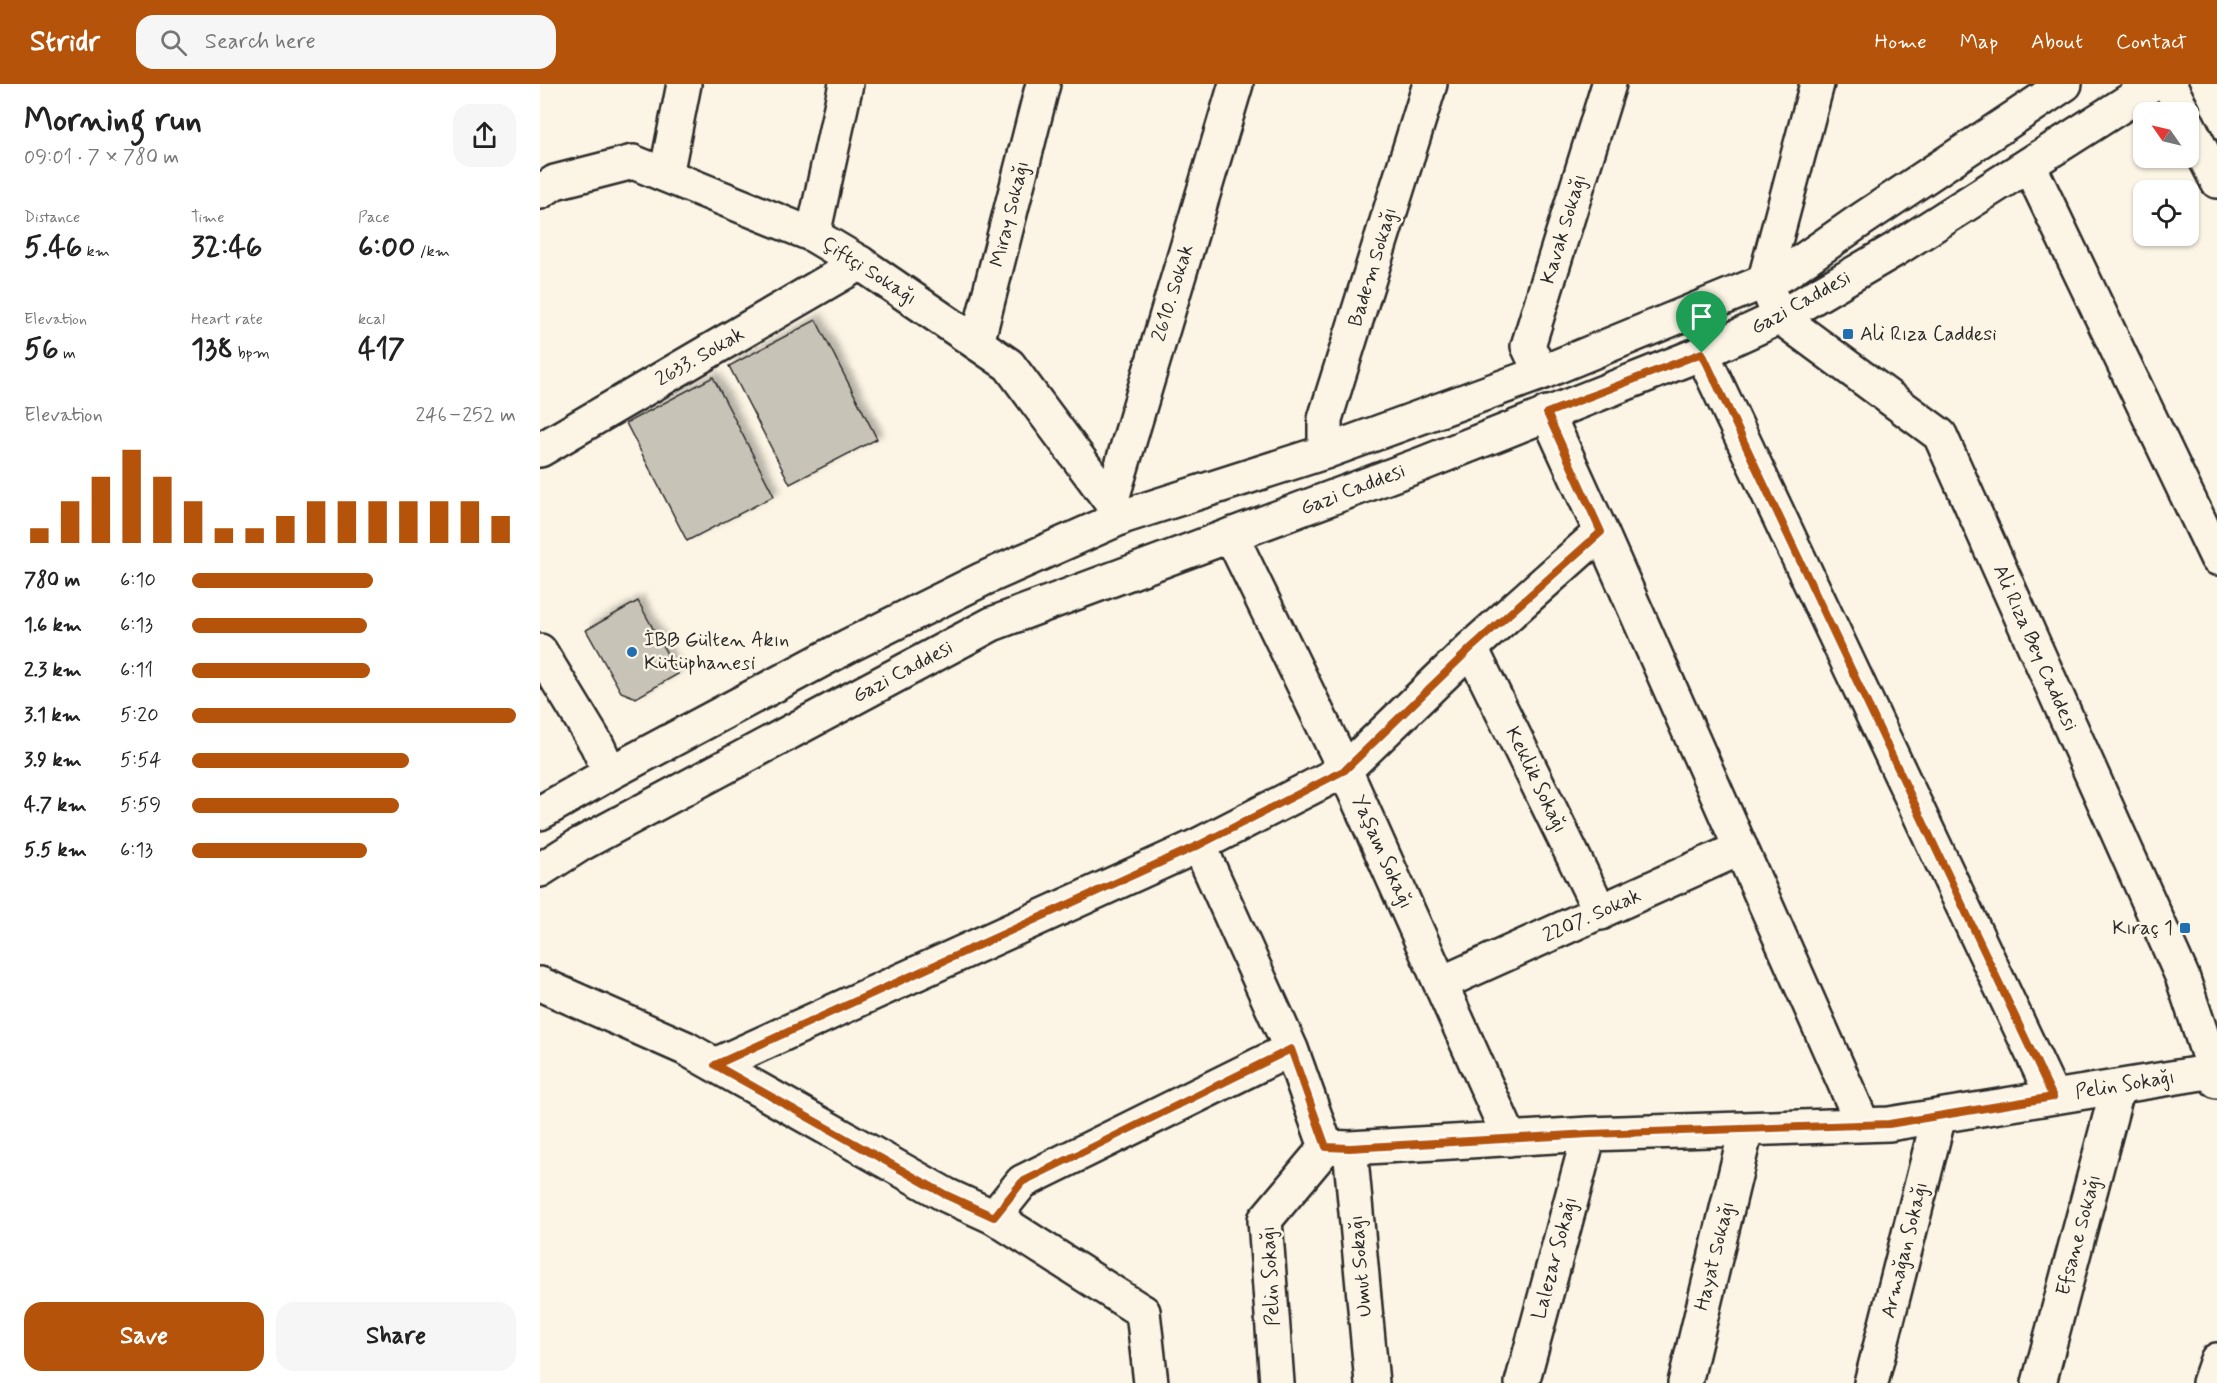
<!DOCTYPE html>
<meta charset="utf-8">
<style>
:root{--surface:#fff;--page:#f6f6f6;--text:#222;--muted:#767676;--accent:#b45309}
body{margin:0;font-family:Mynerve,sans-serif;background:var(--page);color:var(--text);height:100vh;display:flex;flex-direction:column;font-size:22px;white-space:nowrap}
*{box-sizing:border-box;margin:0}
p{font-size:20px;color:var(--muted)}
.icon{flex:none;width:33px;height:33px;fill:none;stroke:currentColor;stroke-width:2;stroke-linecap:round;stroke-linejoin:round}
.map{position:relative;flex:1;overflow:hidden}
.side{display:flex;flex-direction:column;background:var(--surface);width:540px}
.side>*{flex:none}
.needle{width:39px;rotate:304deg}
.fabs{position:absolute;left:1593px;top:18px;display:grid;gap:12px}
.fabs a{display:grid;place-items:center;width:66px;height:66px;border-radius:12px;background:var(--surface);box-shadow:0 2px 4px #0004;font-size:30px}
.pin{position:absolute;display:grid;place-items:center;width:51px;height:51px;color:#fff;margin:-62px -26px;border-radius:50% 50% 50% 0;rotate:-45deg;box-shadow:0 0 6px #0007}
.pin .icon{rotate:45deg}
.round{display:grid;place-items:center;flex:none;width:63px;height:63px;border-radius:18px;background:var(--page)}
.head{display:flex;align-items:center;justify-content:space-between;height:102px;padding:0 24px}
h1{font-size:33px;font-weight:800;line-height:45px}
.stats{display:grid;grid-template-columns:repeat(3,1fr);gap:9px;height:102px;padding:6px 24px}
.stats div{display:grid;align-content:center}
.stats b{font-size:30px;font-weight:800}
.stats small{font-size:16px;font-weight:400}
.stats p{font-size:16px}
.chart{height:168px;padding:12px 24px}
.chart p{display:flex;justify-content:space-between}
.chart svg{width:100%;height:108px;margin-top:6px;stroke:var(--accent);stroke-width:6}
.primary-button{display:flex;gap:12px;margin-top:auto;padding:12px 24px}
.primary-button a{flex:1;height:69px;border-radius:18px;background:var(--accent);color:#fff;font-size:24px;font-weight:800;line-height:69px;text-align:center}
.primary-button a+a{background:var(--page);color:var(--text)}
ul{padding:0 24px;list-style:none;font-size:20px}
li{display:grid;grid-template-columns:96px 72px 1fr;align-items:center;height:45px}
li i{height:15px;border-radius:8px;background:var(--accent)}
header{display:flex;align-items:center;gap:36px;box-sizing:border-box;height:84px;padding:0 30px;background:var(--accent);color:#fff}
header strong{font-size:28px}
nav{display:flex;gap:33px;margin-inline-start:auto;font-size:21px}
.search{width:420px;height:54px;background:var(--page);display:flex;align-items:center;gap:15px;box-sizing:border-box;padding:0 21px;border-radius:18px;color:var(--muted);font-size:22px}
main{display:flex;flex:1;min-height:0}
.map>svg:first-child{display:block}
.building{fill:#c8c3b7;stroke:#2b2b2b;stroke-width:1.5;filter:url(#shadow)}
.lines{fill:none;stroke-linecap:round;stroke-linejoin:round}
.street-casing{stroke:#2b2b2b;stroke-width:38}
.secondary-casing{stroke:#2b2b2b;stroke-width:38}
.street{stroke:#fcf5e5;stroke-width:33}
.secondary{stroke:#fcf5e5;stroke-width:33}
.route-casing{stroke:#fff;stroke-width:12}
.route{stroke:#b45309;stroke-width:8}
.poi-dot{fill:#1f6fb2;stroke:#fcf5e5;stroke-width:2}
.labels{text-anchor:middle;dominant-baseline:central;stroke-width:5;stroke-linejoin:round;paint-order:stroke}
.street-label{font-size:20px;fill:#2b2b2b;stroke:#fcf5e5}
.poi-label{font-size:20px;fill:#2b2b2b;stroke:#fcf5e5;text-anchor:start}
</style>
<header>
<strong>Stridr</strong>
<div class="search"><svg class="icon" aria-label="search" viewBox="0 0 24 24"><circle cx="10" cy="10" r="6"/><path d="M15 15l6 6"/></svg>Search here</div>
<nav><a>Home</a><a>Map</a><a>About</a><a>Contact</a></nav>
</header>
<main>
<section class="side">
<div class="head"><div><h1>Morning run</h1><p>09:01 · 7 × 780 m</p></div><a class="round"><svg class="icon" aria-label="share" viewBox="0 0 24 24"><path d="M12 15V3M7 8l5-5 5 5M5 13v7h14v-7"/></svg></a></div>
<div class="stats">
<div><p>Distance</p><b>5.46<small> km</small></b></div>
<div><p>Time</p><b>32:46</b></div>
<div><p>Pace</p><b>6:00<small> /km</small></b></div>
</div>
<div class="stats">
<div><p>Elevation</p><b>56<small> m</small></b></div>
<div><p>Heart rate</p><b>138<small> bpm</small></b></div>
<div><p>kcal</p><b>417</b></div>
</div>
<div class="chart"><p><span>Elevation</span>246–252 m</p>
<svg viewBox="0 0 160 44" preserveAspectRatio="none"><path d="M5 44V38M15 44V27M25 44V17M35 44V6M45 44V17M55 44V27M65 44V38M75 44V38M85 44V33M95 44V27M105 44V27M115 44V27M125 44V27M135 44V27M145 44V27M155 44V33"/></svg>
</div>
<ul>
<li><b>780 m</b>6:10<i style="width:56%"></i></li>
<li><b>1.6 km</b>6:13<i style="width:54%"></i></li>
<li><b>2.3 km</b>6:11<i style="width:55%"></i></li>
<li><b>3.1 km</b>5:20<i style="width:100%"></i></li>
<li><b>3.9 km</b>5:54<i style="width:67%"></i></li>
<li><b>4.7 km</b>5:59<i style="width:64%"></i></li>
<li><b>5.5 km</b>6:13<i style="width:54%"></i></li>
</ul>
<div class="primary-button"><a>Save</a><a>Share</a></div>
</section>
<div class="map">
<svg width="1677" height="1299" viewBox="0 0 1677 1299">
<defs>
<filter id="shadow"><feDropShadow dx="5.5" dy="-5.5" stdDeviation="3" flood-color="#0004"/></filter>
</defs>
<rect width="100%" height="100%" fill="#fcf5e5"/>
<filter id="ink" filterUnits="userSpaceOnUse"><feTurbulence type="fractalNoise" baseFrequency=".0167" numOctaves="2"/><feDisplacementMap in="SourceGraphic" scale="12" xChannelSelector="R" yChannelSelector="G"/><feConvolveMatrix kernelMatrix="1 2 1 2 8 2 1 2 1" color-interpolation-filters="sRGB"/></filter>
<g filter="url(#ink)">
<path class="building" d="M 276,236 L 337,355 L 250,400 L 189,282 Z
M 173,293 L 234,412 L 147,457 L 86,339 Z
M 98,517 L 138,590 L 96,614 L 81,608 L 46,546 Z"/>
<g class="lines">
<g class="street-casing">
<path id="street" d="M 1629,0 L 1643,28
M 1648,40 L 1677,97
M 1489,81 L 1677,474
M 126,91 L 144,0
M 273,151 L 306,0
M 1224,199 L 1277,0
M 437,259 L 503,0
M 1162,269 L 1513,1013
M 0,366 L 320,179
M 785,368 L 785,335 L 890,0
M 571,418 L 696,0
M 1061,448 L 1323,1041
M 691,451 L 805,686 L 970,1055
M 931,564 L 1061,829
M 902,899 L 1201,764
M 786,1063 L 751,965 L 659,761 L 805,686 L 931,564 L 1061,448 L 1007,329
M 810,1064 L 832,1299
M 454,1133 L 482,1098 L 751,965
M 603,1228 L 611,1299
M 737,1299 L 725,1136 L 786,1063 L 810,1064 L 1049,1050 L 1349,1040 L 1674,987
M 982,1299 L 1049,1050
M 1145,1299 L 1206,1046
M 1331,1299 L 1399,1032
M 1499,1299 L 1578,1003
M 1669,1299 L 1677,1276"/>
</g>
<g class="secondary-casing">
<path id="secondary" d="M 0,108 L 15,98 L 93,78 L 273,151 L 320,179 L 469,281 L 571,418 L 585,432
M 1232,215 L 1240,233 L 1400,351 L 1642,892 L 1677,997
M 1001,289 L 988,262 L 1069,0
M 0,567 L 57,661 L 70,689
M 0,729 L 70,689 L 308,562 L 443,495 L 585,432 L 785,368 L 1001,289 L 1245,189 L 1315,140 L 1525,0
M 0,786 L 41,760 L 452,540 L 882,380 L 1162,269 L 1240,233 L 1356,165 L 1592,15 L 1611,0
M 0,900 L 145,964 L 406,1111 L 454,1133 L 603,1228
M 175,981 L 659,761"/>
</g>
<use href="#street" class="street"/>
<use href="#secondary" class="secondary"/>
</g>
</g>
<g class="lines" filter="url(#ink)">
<g class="route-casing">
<path id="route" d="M 1162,269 L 1513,1013 L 1349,1040 L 1049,1050 L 810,1064 L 786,1063 L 751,965 L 482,1098 L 454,1133 L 406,1111 L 175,981 L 659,761 L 805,686 L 931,564 L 1061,448 L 1007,329 Z"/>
</g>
<use href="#route" class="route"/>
</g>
<g class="poi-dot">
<rect x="1302" y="244" width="12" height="12" rx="3"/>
<circle cx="92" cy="568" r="6"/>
<rect x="1639" y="838" width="12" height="12" rx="3"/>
</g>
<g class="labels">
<g class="street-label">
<text transform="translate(470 130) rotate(-76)">Miray Sokağı</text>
<text transform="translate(1024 145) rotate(-73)">Kavak Sokağı</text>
<text transform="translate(833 183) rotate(-73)">Badem Sokağı</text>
<text transform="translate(329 187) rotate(33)">Çiftçi Sokağı</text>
<text transform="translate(633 209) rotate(-73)">2610. Sokak</text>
<text transform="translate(1261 219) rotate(-29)">Gazi Caddesi</text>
<text transform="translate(160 273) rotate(-30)">2633. Sokak</text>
<text transform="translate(813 406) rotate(-21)">Gazi Caddesi</text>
<text transform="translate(1495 564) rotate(66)">Ali Rıza Bey Caddesi</text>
<text transform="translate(363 588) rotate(-28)">Gazi Caddesi</text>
<text transform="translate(996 696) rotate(64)">Keklik Sokağı</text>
<text transform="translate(842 768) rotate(66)">Yaşam Sokağı</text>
<text transform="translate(1052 832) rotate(-24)">2207. Sokak</text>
<text transform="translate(1585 1001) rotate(-9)">Pelin Sokağı</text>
<text transform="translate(1539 1151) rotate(-75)">Efsane Sokağı</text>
<text transform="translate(1365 1166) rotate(-76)">Armağan Sokağı</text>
<text transform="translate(1175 1172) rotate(-76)">Hayat Sokağı</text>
<text transform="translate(1015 1174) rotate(-75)">Lalezar Sokağı</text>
<text transform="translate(821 1182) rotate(-95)">Umut Sokağı</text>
<text transform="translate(731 1192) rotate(-93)">Pelin Sokağı</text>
</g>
<g class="poi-label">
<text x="1320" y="250">Ali Rıza Caddesi</text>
<text x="104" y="556">İBB Gülten Akın<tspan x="104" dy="23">Kütüphanesi</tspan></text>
<text x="1633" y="844" text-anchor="end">Kıraç 1</text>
</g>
</g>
</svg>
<div class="fabs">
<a><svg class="needle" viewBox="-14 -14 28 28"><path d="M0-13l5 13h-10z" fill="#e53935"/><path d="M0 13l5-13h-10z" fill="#767676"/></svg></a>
<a><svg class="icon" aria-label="locate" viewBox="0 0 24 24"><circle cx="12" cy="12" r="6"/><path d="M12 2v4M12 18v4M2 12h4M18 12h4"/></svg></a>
</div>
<div class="pin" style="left:1162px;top:269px;background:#1e9e55"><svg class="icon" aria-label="arrive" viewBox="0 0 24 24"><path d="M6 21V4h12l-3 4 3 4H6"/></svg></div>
</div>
</main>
